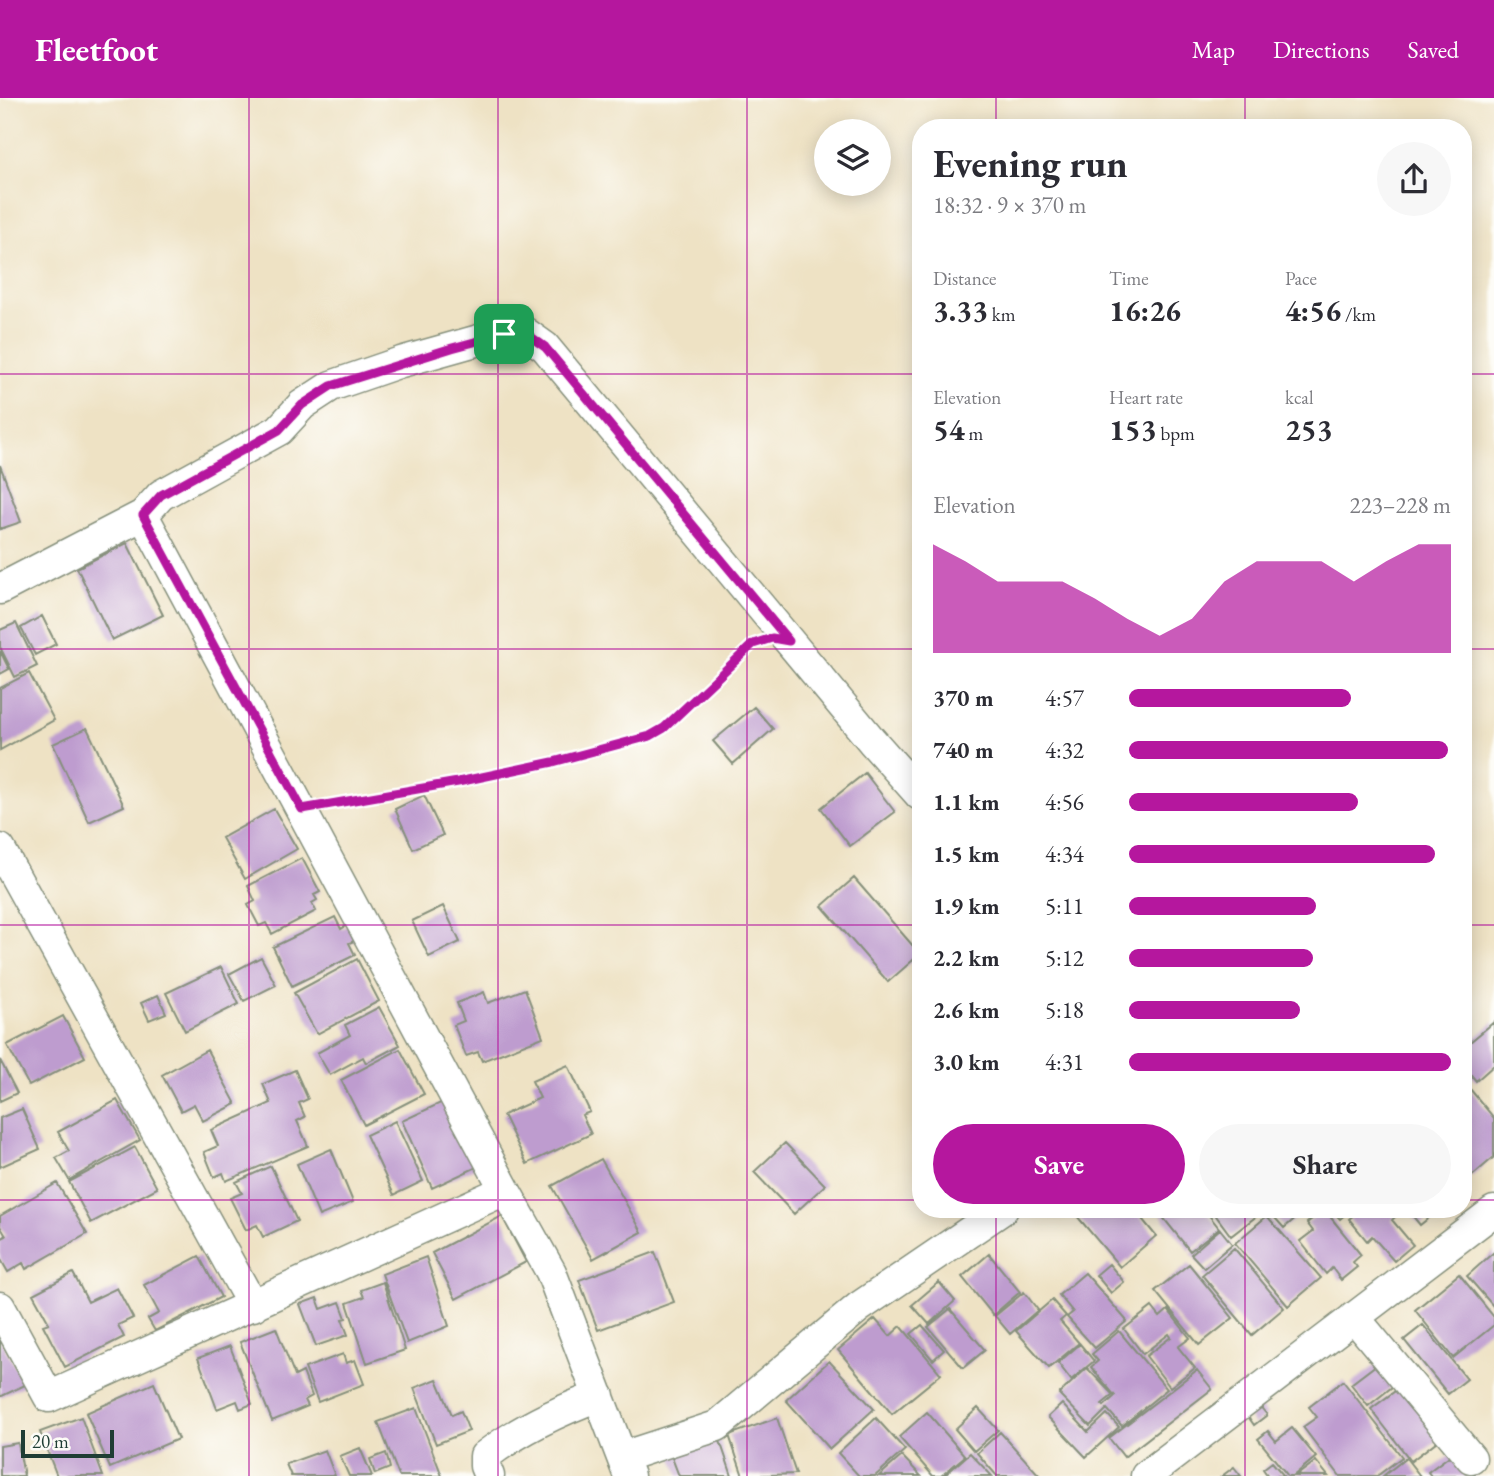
<!DOCTYPE html>
<meta charset="utf-8">
<style>
:root{--surface:#fff;--page:#f7f7f7;--text:#2b2b33;--muted:#7c7c81;--accent:#b5179e}
body{margin:0;font-family:"EB Garamond",serif;background:var(--page);color:var(--text);height:100vh;display:flex;flex-direction:column;font-size:26px;white-space:nowrap}
*{box-sizing:border-box;margin:0}
p{font-size:23px;color:var(--muted)}
.icon{flex:none;width:38px;height:38px;fill:none;stroke:currentColor;stroke-width:2;stroke-linecap:round;stroke-linejoin:round}
.map{position:relative;flex:1;overflow:hidden}
.side{position:absolute;left:912px;top:21px;width:560px;height:1099px;display:flex;flex-direction:column;background:var(--surface);border-radius:28px;box-shadow:0 4px 18px #0003}
.side>*{flex:none}
.controls{position:absolute;left:814px;top:21px;display:grid;gap:14px}
.controls a{display:grid;place-items:center;width:77px;height:77px;border-radius:50%;background:var(--surface);box-shadow:0 4px 18px #0003;font-size:35px}
.scale{position:absolute;left:21px;bottom:18px;width:93px;box-sizing:border-box;padding-left:7px;border:4px solid #1f3d34;border-top:0;font-size:19px;line-height:24px;white-space:nowrap;color:#1f3d34;-webkit-text-stroke:5px #fdfcf7;paint-order:stroke}
.pin{position:absolute;display:grid;place-items:center;width:60px;height:60px;color:#fff;margin:-30px;border-radius:14px;box-shadow:0 4px 10px #0006}
.round{display:grid;place-items:center;flex:none;width:74px;height:74px;border-radius:37px;background:var(--page)}
.summary{display:flex;align-items:center;justify-content:space-between;height:119px;padding:0 21px}
h1{font-size:38px;font-weight:700;line-height:52px}
.stats{display:grid;grid-template-columns:repeat(3,1fr);gap:10px;height:119px;padding:7px 21px}
.stats div{display:grid;align-content:center}
.stats b{font-size:30px;font-weight:700}
.stats small{font-size:19px;font-weight:400}
.stats p{font-size:19px}
.chart{height:196px;padding:14px 21px}
.chart p{display:flex;justify-content:space-between}
.chart svg{width:100%;height:126px;margin-top:7px;fill:var(--accent);opacity:.7}
.primary-button{display:flex;gap:14px;margin-top:auto;padding:14px 21px}
.primary-button a{flex:1;height:80px;border-radius:42px;background:var(--accent);color:#fff;font-size:28px;font-weight:700;line-height:80px;text-align:center}
.primary-button a+a{background:var(--page);color:var(--text)}
ul{padding:0 21px;list-style:none;font-size:23px}
li{display:grid;grid-template-columns:112px 84px 1fr;align-items:center;height:52px}
li i{height:18px;border-radius:9px;background:var(--accent)}
header{display:flex;align-items:center;gap:42px;box-sizing:border-box;height:98px;padding:0 35px;background:var(--accent);color:#fff}
header strong{font-size:33px}
nav{display:flex;gap:38px;margin-inline-start:auto;font-size:24px}
.map>svg:first-child{display:block}
.building{fill:#be9ccf}
.lines{fill:none;stroke-linecap:round;stroke-linejoin:round}
.minor-casing{stroke:#86907c;stroke-width:33}
.path{stroke:#86907c;stroke-width:4.5;stroke-dasharray:2 5;stroke-linecap:butt}
.minor{stroke:#fff;stroke-width:30}
.route-casing{stroke:#fff;stroke-width:14}
.route{stroke:#b5179e;stroke-width:9}
.grid{fill:none;stroke:#b5179e;stroke-width:2;stroke-opacity:0.55}
</style>
<header>
<strong>Fleetfoot</strong>
<nav><a>Map</a><a>Directions</a><a>Saved</a></nav>
</header>
<div class="map">
<svg width="1494" height="1378" viewBox="0 0 1494 1378">
<rect width="100%" height="100%" fill="#fdfcf7"/>
<filter id="ink" filterUnits="userSpaceOnUse"><feTurbulence type="fractalNoise" baseFrequency=".0143" numOctaves="2"/><feDisplacementMap in="SourceGraphic" scale="14" xChannelSelector="R" yChannelSelector="G"/><feConvolveMatrix kernelMatrix="1 2 1 2 8 2 1 2 1" color-interpolation-filters="sRGB"/></filter>
<filter id="wash" filterUnits="userSpaceOnUse"><feTurbulence type="fractalNoise" baseFrequency=".00686" numOctaves="4" result="noise"/><feDisplacementMap in="SourceGraphic" scale="28" xChannelSelector="R" yChannelSelector="G"/><feGaussianBlur stdDeviation="1.57" result="paint"/><feColorMatrix in="noise" values="0 0 0 0 0 0 0 0 0 0 0 0 0 0 0 0 0 1.4 0 .05"/><feComposite in="paint" operator="in"/></filter>
<g filter="url(#wash)">
<rect width="100%" height="100%" fill="#eee2c4"/>
<g id="blocks">
<path class="building" d="M 0,367 L 21,424 L 0,431 Z
M 127,445 L 163,517 L 112,542 L 77,470 Z
M 42,518 L 56,546 L 35,557 L 21,530 Z
M 16,525 L 37,568 L 15,579 L 0,549 L 0,532 Z
M 0,553 L 9,571 L 0,576 Z
M 29,575 L 54,622 L 0,652 L 0,590 Z
M 754,609 L 773,631 L 733,666 L 713,643 Z
M 87,630 L 124,708 L 89,724 L 53,646 Z
M 865,675 L 895,714 L 850,748 L 821,710 Z
M 424,697 L 443,737 L 413,751 L 395,711 Z
M 274,711 L 297,751 L 245,781 L 222,740 Z
M 302,760 L 320,794 L 314,797 L 317,802 L 312,805 L 316,813 L 272,836 L 266,825 L 259,828 L 248,807 L 255,803 L 248,788 Z
M 854,780 L 920,856 L 888,884 L 822,808 Z
M 443,808 L 460,844 L 429,859 L 412,823 Z
M 335,819 L 341,831 L 351,825 L 359,841 L 349,845 L 355,857 L 292,888 L 273,849 Z
M 261,859 L 276,887 L 244,903 L 229,876 Z
M 357,861 L 379,903 L 317,936 L 294,895 Z
M 221,869 L 239,906 L 185,933 L 166,895 Z
M 525,891 L 543,939 L 482,963 L 478,954 L 466,958 L 454,927 L 464,923 L 457,905 L 484,894 L 488,905 Z
M 158,897 L 166,915 L 149,922 L 141,905 Z
M 379,909 L 400,947 L 366,965 L 363,959 L 330,977 L 317,955 L 350,937 L 345,927 Z
M 63,918 L 85,959 L 29,988 L 7,947 Z
M 1494,924 L 1494,967 L 1476,983 L 1463,967 L 1463,950 Z
M 400,951 L 424,996 L 364,1027 L 341,982 Z
M 207,952 L 236,1006 L 203,1023 L 194,1006 L 181,1013 L 162,977 Z
M 0,962 L 17,995 L 0,1003 Z
M 568,967 L 590,1014 L 582,1017 L 591,1036 L 527,1066 L 503,1017 L 540,1000 L 532,983 Z
M 295,972 L 308,1001 L 299,1005 L 305,1019 L 297,1023 L 308,1048 L 226,1083 L 223,1075 L 214,1079 L 204,1054 L 218,1048 L 211,1032 L 271,1005 L 263,986 Z
M 1470,991 L 1494,1020 L 1494,1059 L 1472,1078 L 1463,1067 L 1463,996 Z
M 117,1002 L 140,1042 L 69,1082 L 56,1060 L 69,1053 L 58,1034 Z
M 447,1002 L 477,1069 L 432,1090 L 402,1023 Z
M 22,1011 L 40,1051 L 0,1069 L 0,1020 Z
M 395,1023 L 423,1083 L 394,1097 L 366,1037 Z
M 785,1045 L 825,1087 L 794,1116 L 754,1074 Z
M 135,1049 L 157,1090 L 91,1125 L 69,1084 Z
M 331,1051 L 353,1104 L 319,1118 L 297,1066 Z
M 601,1061 L 642,1134 L 593,1161 L 552,1088 Z
M 271,1068 L 297,1123 L 263,1139 L 257,1127 L 246,1132 L 230,1100 L 242,1095 L 236,1084 Z
M 57,1085 L 87,1136 L 26,1171 L 23,1165 L 8,1174 L 0,1160 L 0,1141 L 6,1138 L 0,1128 L 0,1118 Z
M 1071,1111 L 1134,1111 L 1156,1138 L 1120,1169 Z
M 1169,1111 L 1204,1111 L 1219,1130 L 1190,1153 L 1161,1117 Z
M 1211,1111 L 1254,1111 L 1258,1117 L 1231,1138 Z
M 1267,1111 L 1306,1111 L 1284,1130 Z
M 1324,1111 L 1361,1157 L 1353,1164 L 1357,1169 L 1341,1182 L 1332,1170 L 1326,1176 L 1300,1143 L 1313,1133 L 1307,1125 Z
M 1331,1111 L 1351,1111 L 1340,1121 Z
M 1361,1111 L 1390,1111 L 1396,1118 L 1392,1122 L 1413,1147 L 1394,1163 L 1372,1138 L 1367,1143 L 1349,1121 Z
M 1407,1111 L 1440,1111 L 1420,1127 Z
M 502,1118 L 526,1164 L 456,1201 L 432,1155 Z
M 1267,1118 L 1321,1180 L 1288,1208 L 1235,1145 Z
M 1220,1131 L 1232,1146 L 1204,1170 L 1191,1156 Z
M 1234,1150 L 1284,1210 L 1252,1237 L 1202,1177 Z
M 655,1154 L 674,1204 L 598,1232 L 579,1182 Z
M 1494,1154 L 1494,1209 L 1467,1178 Z
M 989,1156 L 1020,1194 L 993,1217 L 962,1179 Z
M 199,1158 L 221,1199 L 155,1233 L 148,1221 L 159,1215 L 144,1187 Z
M 426,1159 L 449,1228 L 407,1245 L 382,1176 Z
M 1109,1166 L 1124,1184 L 1111,1195 L 1096,1177 Z
M 1189,1166 L 1233,1220 L 1199,1247 L 1155,1193 Z
M 73,1175 L 88,1204 L 117,1190 L 133,1220 L 118,1227 L 124,1239 L 65,1269 L 43,1227 L 49,1225 L 33,1196 Z
M 1085,1175 L 1127,1223 L 1095,1250 L 1067,1219 L 1073,1214 L 1059,1197 Z
M 1459,1176 L 1494,1219 L 1494,1227 L 1453,1260 L 1415,1212 Z
M 383,1184 L 405,1252 L 367,1265 L 347,1205 L 364,1199 L 361,1192 Z
M 939,1184 L 955,1203 L 929,1226 L 912,1207 Z
M 1024,1194 L 1038,1212 L 1010,1236 L 995,1218 Z
M 317,1200 L 321,1211 L 340,1204 L 346,1220 L 342,1221 L 348,1237 L 316,1248 L 300,1206 Z
M 1052,1202 L 1066,1218 L 1060,1223 L 1079,1245 L 1049,1270 L 1016,1233 Z
M 1152,1209 L 1160,1219 L 1168,1212 L 1190,1240 L 1178,1249 L 1195,1270 L 1170,1289 L 1146,1258 L 1171,1239 L 1169,1236 L 1143,1256 L 1124,1231 Z
M 950,1211 L 985,1252 L 963,1270 L 928,1229 Z
M 875,1221 L 890,1238 L 901,1228 L 941,1276 L 892,1316 L 838,1252 Z
M 922,1227 L 944,1252 L 933,1262 L 911,1236 Z
M 1423,1227 L 1467,1281 L 1448,1296 L 1404,1242 Z
M 276,1230 L 295,1278 L 303,1274 L 312,1298 L 305,1302 L 308,1308 L 272,1323 L 240,1244 Z
M 1119,1233 L 1167,1291 L 1122,1328 L 1107,1311 L 1090,1328 L 1059,1296 L 1087,1270 L 1113,1297 L 1102,1306 L 1104,1308 L 1115,1298 L 1091,1269 L 1098,1263 L 1092,1256 Z
M 0,1241 L 25,1287 L 0,1299 Z
M 1080,1246 L 1094,1263 L 1071,1282 L 1058,1265 Z
M 230,1248 L 252,1306 L 240,1311 L 237,1303 L 217,1311 L 198,1260 Z
M 343,1256 L 346,1265 L 355,1262 L 364,1286 L 318,1304 L 305,1270 Z
M 829,1263 L 874,1311 L 830,1351 L 786,1302 Z
M 1380,1264 L 1397,1285 L 1368,1308 L 1351,1286 Z
M 1197,1272 L 1212,1291 L 1124,1359 L 1109,1340 Z
M 437,1281 L 452,1317 L 461,1313 L 469,1333 L 436,1346 L 414,1290 Z
M 1343,1283 L 1402,1359 L 1377,1378 L 1340,1378 L 1303,1329 L 1317,1319 L 1309,1309 Z
M 154,1285 L 178,1341 L 110,1370 L 86,1315 Z
M 1402,1288 L 1441,1340 L 1411,1363 L 1371,1311 Z
M 1062,1306 L 1088,1334 L 1107,1316 L 1119,1329 L 1086,1359 L 1048,1319 Z
M 1259,1307 L 1267,1317 L 1254,1327 L 1247,1317 Z
M 416,1310 L 442,1378 L 399,1378 L 378,1324 Z
M 978,1310 L 998,1332 L 974,1353 L 955,1331 Z
M 927,1314 L 965,1358 L 941,1378 L 933,1378 L 899,1339 Z
M 81,1319 L 103,1378 L 57,1378 L 40,1334 Z
M 777,1320 L 796,1376 L 743,1378 L 729,1337 Z
M 876,1320 L 905,1352 L 875,1378 L 859,1378 L 838,1355 Z
M 1292,1330 L 1316,1359 L 1293,1378 L 1288,1378 L 1258,1341 L 1268,1333 L 1276,1343 Z
M 1000,1334 L 1040,1378 L 997,1378 L 977,1355 Z
M 719,1340 L 732,1378 L 679,1378 L 671,1357 Z
M 18,1345 L 24,1378 L 0,1378 L 0,1348 Z
M 360,1350 L 372,1378 L 349,1378 L 340,1358 Z
M 325,1352 L 335,1378 L 291,1378 L 286,1366 Z
M 1456,1353 L 1475,1378 L 1431,1378 L 1428,1374 Z
M 386,1355 L 390,1370 L 375,1376 L 370,1361 Z
M 970,1355 L 992,1378 L 944,1378 Z
M 902,1358 L 921,1378 L 879,1378 Z
M 1406,1360 L 1420,1378 L 1383,1378 Z
M 1316,1363 L 1328,1378 L 1296,1378 Z
M 1272,1364 L 1284,1378 L 1268,1378 L 1263,1371 Z
M 1234,1369 L 1241,1378 L 1222,1378 Z"/>
</g>
</g>
<g filter="url(#ink)">
<use href="#blocks" fill-opacity="0" stroke="#86907c" stroke-width="2"/>
<g class="lines">
<g class="minor-casing">
<path id="minor" d="M 143,417 L 505,1092 L 551,1174 L 629,1378
M 0,491 L 143,417 L 161,397 L 279,332 L 302,307 L 331,288 L 401,264 L 504,235 L 524,234 L 545,249 L 872,643 L 920,697
M 0,751 L 253,1208
M 0,1209 L 49,1299 L 505,1092
M 1354,1219 L 1471,1360
M 622,1359 L 717,1328 L 859,1209 L 1003,1111
M 489,1378 L 485,1368 L 485,1358 C 520,1331 558,1313 599,1298
M 1146,1378 L 1494,1113"/>
</g>
<path class="path" d="M 330,706 L 458,683 L 553,664 L 650,637 L 664,630 L 754,545"/>
<use href="#minor" class="minor"/>
</g>
</g>
<g class="lines" filter="url(#ink)">
<g class="route-casing">
<path id="route" d="M 524,234 L 545,249 L 789,543 L 772,540 L 753,546 L 664,630 L 650,638 L 553,664 L 458,684 L 302,711 L 143,417 L 161,397 L 279,332 L 302,307 L 331,288 L 452,250 L 504,236 Z"/>
</g>
<use href="#route" class="route"/>
</g>
<path class="grid" d="M 249,0 L 249,1378M 498,0 L 498,1378M 747,0 L 747,1378M 996,0 L 996,30M 1245,0 L 1245,30M 0,276 L 920,276M 1463,276 L 1494,276M 0,551 L 920,551M 1463,551 L 1494,551M 0,827 L 920,827M 1463,827 L 1494,827M 0,1102 L 920,1102M 1463,1102 L 1494,1102M 996,1111 L 996,1378M 1245,1111 L 1245,1378"/>
</svg>
<div class="controls">
<a><svg class="icon" aria-label="layers" viewBox="0 0 24 24"><path d="M12 4l9 5-9 5-9-5zM3 14l9 5 9-5"/></svg></a>
</div>
<div class="scale">20 m</div>
<div class="pin" style="left:504px;top:236px;background:#1e9e55"><svg class="icon" aria-label="arrive" viewBox="0 0 24 24"><path d="M6 21V4h12l-3 4 3 4H6"/></svg></div>
<section class="side">
<div class="summary"><div><h1>Evening run</h1><p>18:32 · 9 × 370 m</p></div><a class="round"><svg class="icon" aria-label="share" viewBox="0 0 24 24"><path d="M12 15V3M7 8l5-5 5 5M5 13v7h14v-7"/></svg></a></div>
<div class="stats">
<div><p>Distance</p><b>3.33<small> km</small></b></div>
<div><p>Time</p><b>16:26</b></div>
<div><p>Pace</p><b>4:56<small> /km</small></b></div>
</div>
<div class="stats">
<div><p>Elevation</p><b>54<small> m</small></b></div>
<div><p>Heart rate</p><b>153<small> bpm</small></b></div>
<div><p>kcal</p><b>253</b></div>
</div>
<div class="chart"><p><span>Elevation</span>223–228 m</p>
<svg viewBox="0 0 160 44" preserveAspectRatio="none"><path d="M0 44V6L10 12L20 19L30 19L40 19L50 25L60 32L70 38L80 32L90 19L100 12L110 12L120 12L130 19L140 12L150 6L160 6V44z"/></svg>
</div>
<ul>
<li><b>370 m</b>4:57<i style="width:69%"></i></li>
<li><b>740 m</b>4:32<i style="width:99%"></i></li>
<li><b>1.1 km</b>4:56<i style="width:71%"></i></li>
<li><b>1.5 km</b>4:34<i style="width:95%"></i></li>
<li><b>1.9 km</b>5:11<i style="width:58%"></i></li>
<li><b>2.2 km</b>5:12<i style="width:57%"></i></li>
<li><b>2.6 km</b>5:18<i style="width:53%"></i></li>
<li><b>3.0 km</b>4:31<i style="width:100%"></i></li>
</ul>
<div class="primary-button"><a>Save</a><a>Share</a></div>
</section>
</div>
